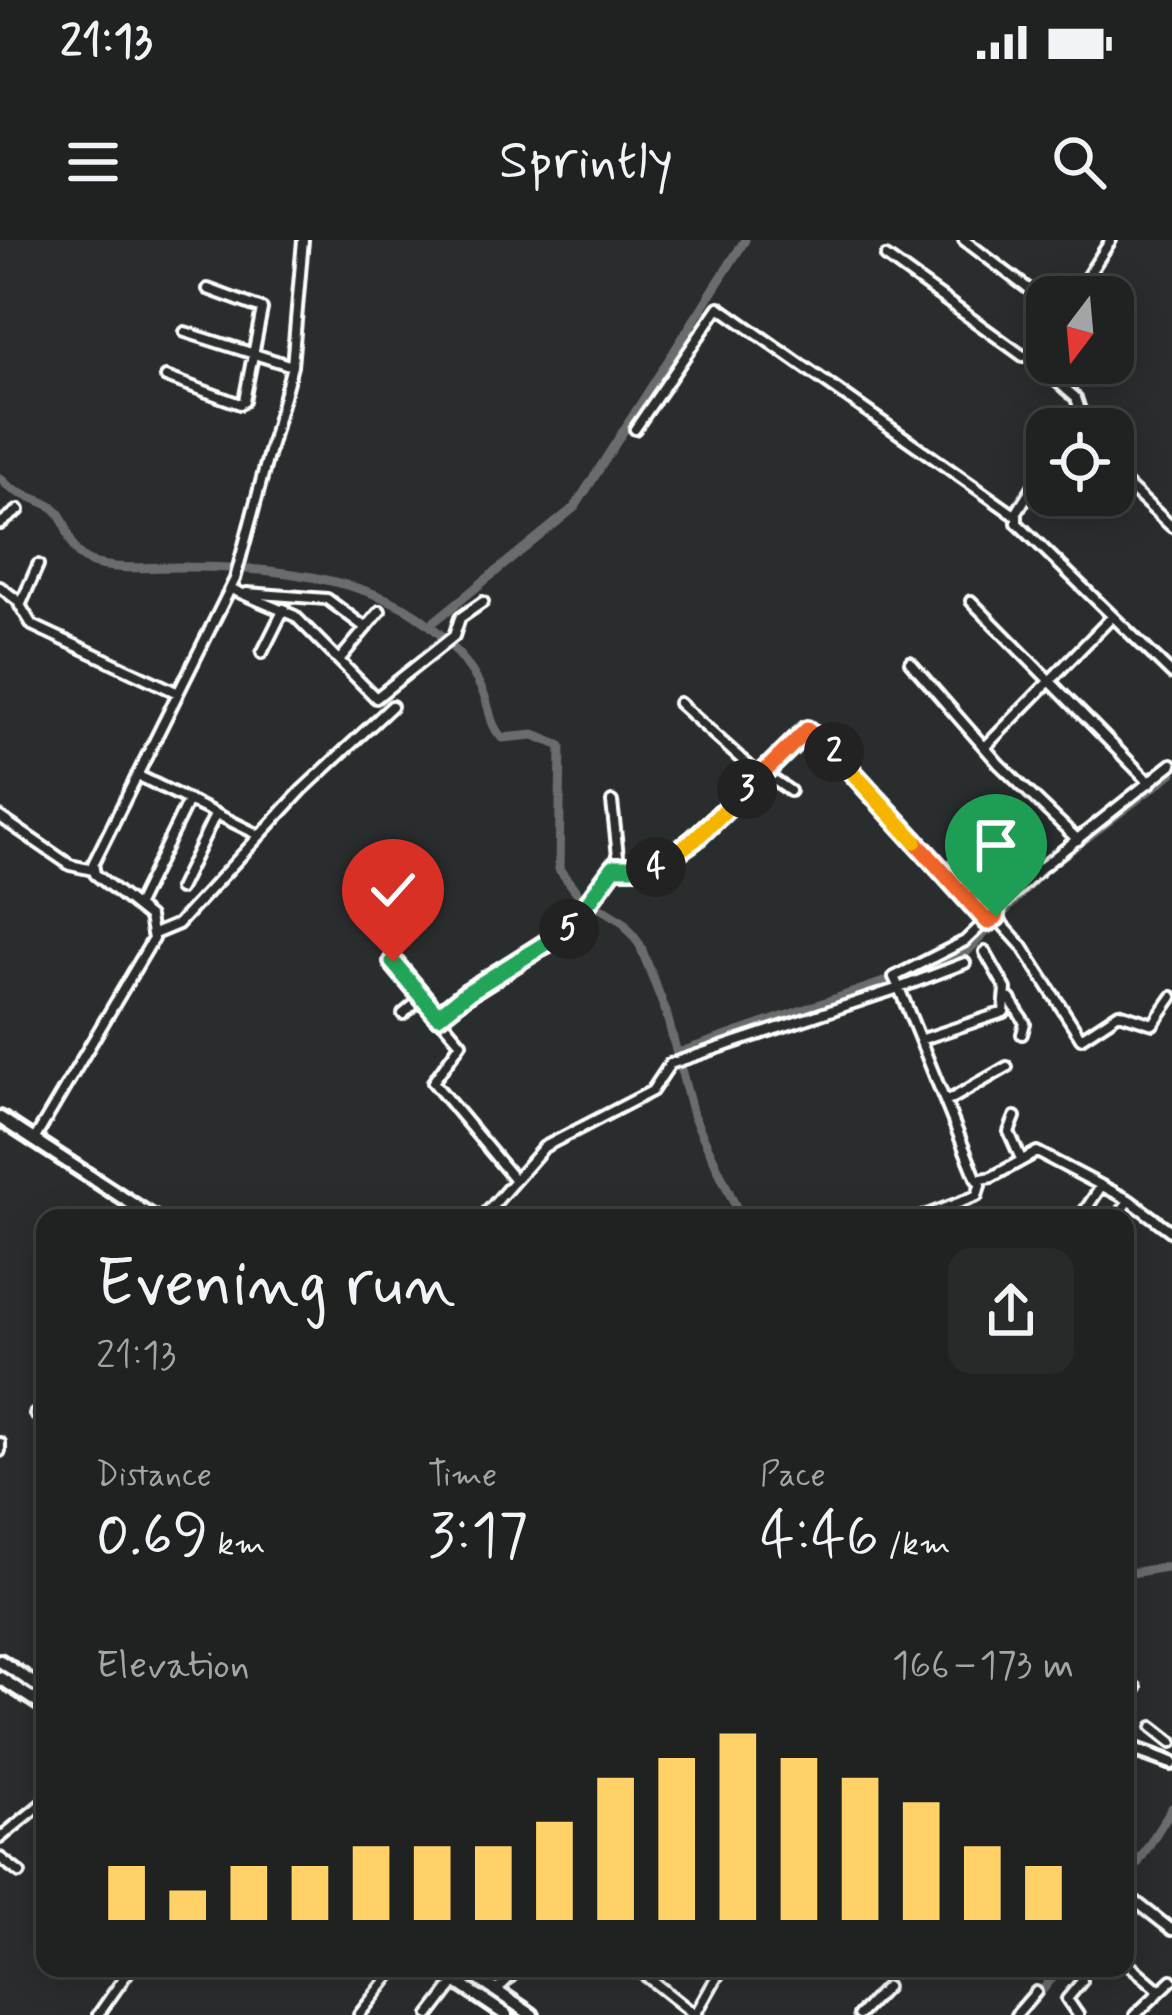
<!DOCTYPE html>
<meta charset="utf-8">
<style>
:root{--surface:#202222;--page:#282a2a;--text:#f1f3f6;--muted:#a2a4a5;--line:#3d3f40;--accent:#ffd166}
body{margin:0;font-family:Mynerve,sans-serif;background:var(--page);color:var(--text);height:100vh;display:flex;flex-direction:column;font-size:45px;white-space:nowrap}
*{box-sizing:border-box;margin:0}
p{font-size:39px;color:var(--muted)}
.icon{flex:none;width:66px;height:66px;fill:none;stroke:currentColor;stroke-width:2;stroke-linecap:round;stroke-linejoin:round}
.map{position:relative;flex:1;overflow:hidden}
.side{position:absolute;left:36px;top:969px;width:1098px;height:768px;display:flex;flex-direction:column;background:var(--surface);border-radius:24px;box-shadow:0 6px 30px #0003,0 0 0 3px var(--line)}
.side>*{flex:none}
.needle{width:78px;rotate:196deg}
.fabs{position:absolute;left:1026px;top:36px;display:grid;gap:24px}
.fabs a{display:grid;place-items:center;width:108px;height:108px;border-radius:24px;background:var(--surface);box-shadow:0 6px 30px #0003,0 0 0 3px var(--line);font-size:60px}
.pin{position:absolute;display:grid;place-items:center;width:102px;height:102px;color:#fff;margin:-123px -51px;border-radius:50% 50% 50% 0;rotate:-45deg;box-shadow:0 0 12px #0007}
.pin .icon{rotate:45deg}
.km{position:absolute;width:60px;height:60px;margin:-30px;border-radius:50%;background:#222;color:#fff;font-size:33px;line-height:60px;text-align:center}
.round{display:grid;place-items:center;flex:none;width:126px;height:126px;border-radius:24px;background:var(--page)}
.overview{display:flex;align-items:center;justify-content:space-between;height:204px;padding:0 60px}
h1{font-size:66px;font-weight:600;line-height:90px}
.stats{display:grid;grid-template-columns:repeat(3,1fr);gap:18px;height:204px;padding:12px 60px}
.stats div{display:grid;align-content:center}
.stats b{font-size:60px;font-weight:600}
.stats small{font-size:33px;font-weight:400}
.stats p{font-size:33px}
.chart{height:336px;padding:24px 60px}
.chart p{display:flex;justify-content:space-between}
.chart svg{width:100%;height:216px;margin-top:12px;stroke:var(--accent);stroke-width:6}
.status{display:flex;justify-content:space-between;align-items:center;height:84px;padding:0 60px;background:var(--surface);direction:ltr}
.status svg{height:33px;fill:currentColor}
header{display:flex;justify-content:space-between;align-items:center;height:156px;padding:0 60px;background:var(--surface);font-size:54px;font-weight:600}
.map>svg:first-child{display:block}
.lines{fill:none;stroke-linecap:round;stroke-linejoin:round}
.canal{stroke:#6a6c6d;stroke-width:9}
.street-casing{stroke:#fff;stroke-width:16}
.secondary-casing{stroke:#fff;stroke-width:20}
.street{stroke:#2a2d2e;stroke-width:8}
.secondary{stroke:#2a2d2e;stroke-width:10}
.split-1-casing{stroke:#fff;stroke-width:24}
.split-2-casing{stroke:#fff;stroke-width:24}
.split-3-casing{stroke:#fff;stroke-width:24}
.split-4-casing{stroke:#fff;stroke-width:24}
.split-5-casing{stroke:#fff;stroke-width:24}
.split-6-casing{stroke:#fff;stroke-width:24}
.split-7-casing{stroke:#fff;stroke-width:24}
.split-1{stroke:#f0652b;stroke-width:15}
.split-2{stroke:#f5b400;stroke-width:15}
.split-3{stroke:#f0652b;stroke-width:15}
.split-4{stroke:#f5b400;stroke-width:15}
.split-5{stroke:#22a559;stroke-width:15}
.split-6{stroke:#22a559;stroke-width:15}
.split-7{stroke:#22a559;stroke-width:15}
</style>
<div class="status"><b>21:13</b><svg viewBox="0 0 49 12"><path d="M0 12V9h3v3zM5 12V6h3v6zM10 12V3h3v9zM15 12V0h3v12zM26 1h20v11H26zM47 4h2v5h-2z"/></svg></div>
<header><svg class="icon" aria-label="menu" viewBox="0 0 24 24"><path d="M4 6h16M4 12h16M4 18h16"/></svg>Sprintly<svg class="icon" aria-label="search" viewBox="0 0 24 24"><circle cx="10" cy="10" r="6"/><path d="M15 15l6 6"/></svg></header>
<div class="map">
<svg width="1172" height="1775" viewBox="0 0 1172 1775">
<rect width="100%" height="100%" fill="#2a2d2e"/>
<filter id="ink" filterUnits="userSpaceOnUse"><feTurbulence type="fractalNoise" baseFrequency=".00833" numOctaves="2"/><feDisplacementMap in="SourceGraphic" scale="24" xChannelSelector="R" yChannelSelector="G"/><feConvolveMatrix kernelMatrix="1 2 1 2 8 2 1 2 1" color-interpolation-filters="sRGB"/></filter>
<g filter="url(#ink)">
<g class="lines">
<path class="canal" d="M 0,238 C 16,256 27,254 47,264 C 75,277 61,316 96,324 C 125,331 160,326 189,327 C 260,327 342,334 405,368 C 437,386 472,423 485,457 C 491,473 490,485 502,498 L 534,495 L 561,506 L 559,629 L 579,655 L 623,682 L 640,705 L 666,772 L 693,875 L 741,978
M 430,385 L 575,267 L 745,0
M 678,813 L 965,714 L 1042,632 L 1172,533
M 1125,1334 L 1172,1326
M 1125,1644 L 1172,1568
M 1029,1767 L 1060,1728"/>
<g class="street-casing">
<path id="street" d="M 964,0 L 1047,63
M 886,17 L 1023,116 L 1035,115
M 1074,57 L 1111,0
M 185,92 L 292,126
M 1047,98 L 1035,122 L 1076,158 L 1081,173 L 1071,189
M 166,137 L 240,164 L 244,161 L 262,69 L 208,49
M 635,189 L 719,67 L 1016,276
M 1047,224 L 1017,272 L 1017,283 L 1172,434
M 1113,232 L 1172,287
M 0,284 L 19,270
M 0,347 L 17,360 L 32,385 L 178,453
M 231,349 L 295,376 L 376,458 L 454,396 L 460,378 L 483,362
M 247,353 L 327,359 L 366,388
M 971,361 L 1150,543
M 20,366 L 38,325
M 262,413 L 284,369
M 340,419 L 380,371
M 910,422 L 999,524 L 1078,600
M 679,463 L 760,536
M 985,507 L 1112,377
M 764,533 L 790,551
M 137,535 L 259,595
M 612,562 L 619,625
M 0,577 L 70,625 L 93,630
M 179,649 L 215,575
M 137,665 L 188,561
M 994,675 L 1022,706 L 1081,798 L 1119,773 L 1153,784 L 1172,757
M 154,694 L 178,684 L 302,550 L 392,466
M 393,722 L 438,776
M 965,723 L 899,748 L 894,737 L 965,701 L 1041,628 L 1172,524
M 1010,759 L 1025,783 L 1022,794
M 403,774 L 422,758
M 920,800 L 1004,772 L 1006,749 L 985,712
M 946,862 L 1007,827
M 1015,877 L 1009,892 L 1021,919
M 34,900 L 153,699 L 149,677 L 95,634 L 93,624 L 235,339 L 292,126 L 303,0
M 515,940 L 433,842 L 461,803 L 438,776 L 575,685 L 614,627 L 652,629 L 664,622 L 807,490 L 821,497 L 988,682
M 482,978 L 544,907 L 652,851 L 670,824 L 899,748 L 977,940 L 992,937 L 1037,912 L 1129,960 L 1172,992
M 919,978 L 977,956 L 981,942
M 1080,978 L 1100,948
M 1118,978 L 1129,960
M 35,1174 L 45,1178
M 0,1203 L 0,1211
M 1125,1442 L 1136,1448
M 1153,1487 L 1172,1502
M 0,1598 L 45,1561
M 0,1618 L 20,1633
M 1135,1661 L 1172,1690
M 1125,1721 L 1159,1750
M 636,1728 L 695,1775 L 722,1728
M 496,1751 L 519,1728
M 98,1775 L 131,1728
M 359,1775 L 396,1728
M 430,1775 L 456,1741
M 859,1775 L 886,1747
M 1016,1775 L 1036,1752
M 1078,1775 L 1067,1759 L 1082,1741 L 1078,1728
M 1135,1775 L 1172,1740"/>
</g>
<g class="secondary-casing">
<path id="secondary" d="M 0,878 L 154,978
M 0,1421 L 45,1451
M 0,1438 L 45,1467
M 1125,1506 L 1172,1523
M 436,1728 L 506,1775
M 462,1728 L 532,1775"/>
</g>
<use href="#street" class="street"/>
<use href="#secondary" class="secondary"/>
</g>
</g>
<g class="lines" filter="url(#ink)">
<g class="split-1-casing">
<path id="split-1" d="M 915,601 L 988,682 L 996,677"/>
</g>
<g class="split-2-casing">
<path id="split-2" d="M 834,512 L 915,601"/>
</g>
<g class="split-3-casing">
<path id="split-3" d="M 747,549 L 807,490 L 834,512"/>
</g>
<g class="split-4-casing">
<path id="split-4" d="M 656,627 L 694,600 L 747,549"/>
</g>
<g class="split-5-casing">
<path id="split-5" d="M 569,689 L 614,627 L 656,627"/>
</g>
<g class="split-6-casing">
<path id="split-6" d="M 467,753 L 569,689"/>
</g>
<g class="split-7-casing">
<path id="split-7" d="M 393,722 L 438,776 L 467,753"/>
</g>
<use href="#split-1" class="split-1"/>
<use href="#split-2" class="split-2"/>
<use href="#split-3" class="split-3"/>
<use href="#split-4" class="split-4"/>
<use href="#split-5" class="split-5"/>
<use href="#split-6" class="split-6"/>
<use href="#split-7" class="split-7"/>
</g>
</svg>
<div class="fabs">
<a><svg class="needle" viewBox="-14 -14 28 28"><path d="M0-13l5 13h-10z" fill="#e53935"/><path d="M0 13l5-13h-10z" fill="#a2a4a5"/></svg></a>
<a><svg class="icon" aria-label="locate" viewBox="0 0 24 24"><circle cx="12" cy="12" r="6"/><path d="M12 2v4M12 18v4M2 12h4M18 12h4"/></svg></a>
</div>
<div class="pin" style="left:996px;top:677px;background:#1e9e55"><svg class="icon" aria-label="arrive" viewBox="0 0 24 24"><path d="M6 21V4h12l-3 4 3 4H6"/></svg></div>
<div class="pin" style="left:393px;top:722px;background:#d93025"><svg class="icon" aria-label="check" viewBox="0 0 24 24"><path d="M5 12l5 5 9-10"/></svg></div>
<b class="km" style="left:834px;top:512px">2</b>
<b class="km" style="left:747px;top:549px">3</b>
<b class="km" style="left:656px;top:627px">4</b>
<b class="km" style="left:569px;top:689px">5</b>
<section class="side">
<div class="overview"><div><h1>Evening run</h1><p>21:13</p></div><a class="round"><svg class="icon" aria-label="share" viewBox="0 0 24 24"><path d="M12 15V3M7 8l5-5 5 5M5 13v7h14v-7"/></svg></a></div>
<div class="stats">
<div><p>Distance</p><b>0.69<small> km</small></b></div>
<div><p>Time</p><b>3:17</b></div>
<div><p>Pace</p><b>4:46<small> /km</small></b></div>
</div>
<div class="chart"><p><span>Elevation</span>166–173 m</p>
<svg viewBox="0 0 160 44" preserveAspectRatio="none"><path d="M5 44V33M15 44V38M25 44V33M35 44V33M45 44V29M55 44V29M65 44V29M75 44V24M85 44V15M95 44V11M105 44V6M115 44V11M125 44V15M135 44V20M145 44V29M155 44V33"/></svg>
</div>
</section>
</div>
